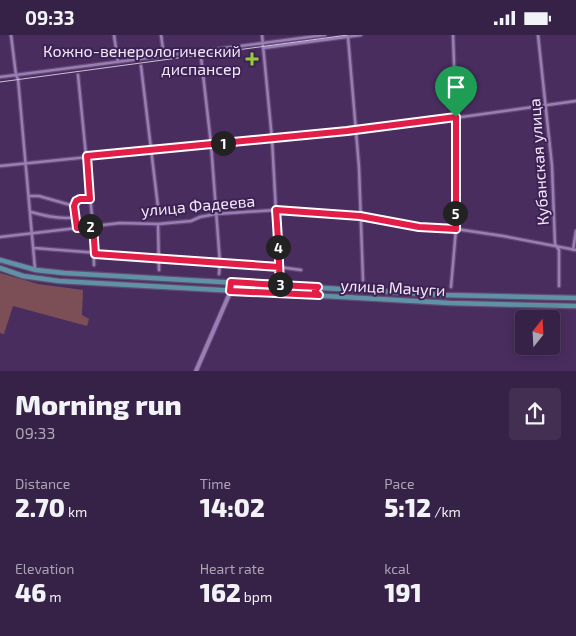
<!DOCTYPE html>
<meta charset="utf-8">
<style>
:root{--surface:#372247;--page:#422f52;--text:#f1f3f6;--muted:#aaa4b4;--line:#513f60}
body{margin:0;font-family:"Exo 2",sans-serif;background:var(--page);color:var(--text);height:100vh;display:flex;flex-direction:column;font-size:19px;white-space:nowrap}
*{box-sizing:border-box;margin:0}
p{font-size:16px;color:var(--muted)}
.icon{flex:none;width:28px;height:28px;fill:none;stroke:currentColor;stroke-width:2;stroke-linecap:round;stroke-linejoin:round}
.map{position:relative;height:336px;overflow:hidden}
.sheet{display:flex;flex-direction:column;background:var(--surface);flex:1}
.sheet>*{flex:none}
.needle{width:32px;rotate:18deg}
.tools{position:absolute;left:515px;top:275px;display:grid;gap:10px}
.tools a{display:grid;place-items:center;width:45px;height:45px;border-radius:5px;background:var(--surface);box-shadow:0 2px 12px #0003,0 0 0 1px var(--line);font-size:25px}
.pin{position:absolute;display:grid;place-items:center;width:42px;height:42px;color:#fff;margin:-51px -21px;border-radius:50% 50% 50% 0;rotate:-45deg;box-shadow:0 0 5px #0007}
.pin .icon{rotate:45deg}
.km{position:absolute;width:25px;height:25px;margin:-12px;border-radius:50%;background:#222;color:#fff;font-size:14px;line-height:25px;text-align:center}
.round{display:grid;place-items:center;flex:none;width:52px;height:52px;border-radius:5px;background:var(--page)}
.overview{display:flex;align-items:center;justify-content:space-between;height:85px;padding:0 15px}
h1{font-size:28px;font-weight:800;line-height:38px}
.figures{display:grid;grid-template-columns:repeat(3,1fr);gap:8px;height:85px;padding:5px 15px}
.figures div{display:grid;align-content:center}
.figures b{font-size:25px;font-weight:800}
.figures small{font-size:14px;font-weight:400}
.figures p{font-size:14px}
.status{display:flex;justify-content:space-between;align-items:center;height:35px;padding:0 25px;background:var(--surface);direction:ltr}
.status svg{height:14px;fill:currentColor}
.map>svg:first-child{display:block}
.green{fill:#7c4f57}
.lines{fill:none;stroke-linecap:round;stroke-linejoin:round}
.street-casing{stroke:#614a73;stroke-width:5}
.secondary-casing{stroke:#614a73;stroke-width:6}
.primary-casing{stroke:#614a73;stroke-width:7}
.street{stroke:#9a7db6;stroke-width:2.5}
.secondary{stroke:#9a7db6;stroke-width:4}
.primary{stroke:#5f92a4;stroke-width:4.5}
.tram{stroke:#cdc0da;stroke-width:1}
.route-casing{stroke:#fff;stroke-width:10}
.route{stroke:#e11d48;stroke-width:6}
.poi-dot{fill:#96cc39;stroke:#3e2254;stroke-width:2}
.labels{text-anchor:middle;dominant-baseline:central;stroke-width:4;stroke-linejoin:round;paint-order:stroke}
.poi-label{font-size:16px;fill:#f1e8fb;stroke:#3e2254;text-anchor:end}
.street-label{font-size:16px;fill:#f1e8fb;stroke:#3e2254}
</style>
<div class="status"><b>09:33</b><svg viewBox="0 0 49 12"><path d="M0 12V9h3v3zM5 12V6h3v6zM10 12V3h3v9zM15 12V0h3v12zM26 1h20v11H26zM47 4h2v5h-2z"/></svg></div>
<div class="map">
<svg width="576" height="336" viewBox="0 0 576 336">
<rect width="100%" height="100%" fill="#492d5f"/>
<path class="green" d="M 0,238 L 38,249 L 83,255 L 82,280 L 89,284 L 87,291 L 13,271 L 4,299 L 0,298 Z"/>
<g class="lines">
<g class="street-casing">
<path id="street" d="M 11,0 L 16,40 L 18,44 L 35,234
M 114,0 L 118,27
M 161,0 L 164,21
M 262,0 L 272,104 L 280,250
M 538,0 L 552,131 L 555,209 L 559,215 L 559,251
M 348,2 L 359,132 L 363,245
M 263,13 L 361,0
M 201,22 L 211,109 L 220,228 L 219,239
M 141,31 L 158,172
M 78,40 L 93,191 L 94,230
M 0,42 L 325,0
M 0,131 L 404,90 L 576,66
M 29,161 L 39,161 L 74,171 L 77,193
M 74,171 L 76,166 L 80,164 L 90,164
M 31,177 C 45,181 61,185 76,182
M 158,189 L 159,235
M 0,202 L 120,188 L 158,189 L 191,186 L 200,182 L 216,179 L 276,175 L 360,181 L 419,192 L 456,194 L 503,201 L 576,215
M 34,213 L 279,232 L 301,235
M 573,215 L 576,196
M 451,252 L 456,194 L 456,82 L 453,0"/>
</g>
<g class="secondary-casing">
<path id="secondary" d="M 196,336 L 229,260 L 231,247"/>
</g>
<g class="primary-casing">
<path id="primary" d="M 0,225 L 36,235 L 64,238 L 444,260 L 576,263
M 0,233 L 23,241 L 59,246 L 450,268 L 576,271"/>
</g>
<use href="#street" class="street"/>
<use href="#secondary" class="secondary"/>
<use href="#primary" class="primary"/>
<path class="tram" d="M 0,47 L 348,0"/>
</g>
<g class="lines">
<g class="route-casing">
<path id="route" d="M 456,82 L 347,96 L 87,121 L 90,164 L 80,164 L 76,166 L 74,171 L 77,193 L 93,191 L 95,219 L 279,232 L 280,250 L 231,247 L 230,256 L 319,260 L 315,256 L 318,252 L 280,250 C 279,225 278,200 276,175 L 360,181 L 419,192 L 456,194 L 456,82"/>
</g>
<use href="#route" class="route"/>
</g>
<path class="poi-dot" d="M249.5 16.5h5v5h5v5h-5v5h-5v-5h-5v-5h5z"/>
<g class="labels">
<g class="poi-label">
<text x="241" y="15">Кожно-венерологический<tspan x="241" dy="18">диспансер</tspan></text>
</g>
<g class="street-label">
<text transform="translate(538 127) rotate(-94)">Кубанская улица</text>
<text transform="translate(198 170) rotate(-5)">улица Фадеева</text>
<text transform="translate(393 252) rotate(3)">улица Мачуги</text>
</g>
</g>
</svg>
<div class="tools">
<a><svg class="needle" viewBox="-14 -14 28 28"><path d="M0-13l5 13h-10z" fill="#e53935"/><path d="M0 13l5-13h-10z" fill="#aaa4b4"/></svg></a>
</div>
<div class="pin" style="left:456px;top:82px;background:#1e9e55"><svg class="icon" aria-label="arrive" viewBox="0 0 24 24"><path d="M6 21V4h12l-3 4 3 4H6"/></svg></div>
<b class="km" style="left:223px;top:108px">1</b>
<b class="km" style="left:90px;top:191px">2</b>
<b class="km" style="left:280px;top:249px">3</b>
<b class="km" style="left:278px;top:212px">4</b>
<b class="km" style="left:455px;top:178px">5</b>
</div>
<section class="sheet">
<div class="overview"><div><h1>Morning run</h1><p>09:33</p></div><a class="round"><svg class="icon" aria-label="share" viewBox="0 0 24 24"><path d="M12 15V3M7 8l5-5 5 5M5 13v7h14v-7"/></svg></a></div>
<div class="figures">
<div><p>Distance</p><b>2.70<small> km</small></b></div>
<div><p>Time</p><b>14:02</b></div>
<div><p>Pace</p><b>5:12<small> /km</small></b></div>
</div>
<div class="figures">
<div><p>Elevation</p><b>46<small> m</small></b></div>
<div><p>Heart rate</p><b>162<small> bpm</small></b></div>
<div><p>kcal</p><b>191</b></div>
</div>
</section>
